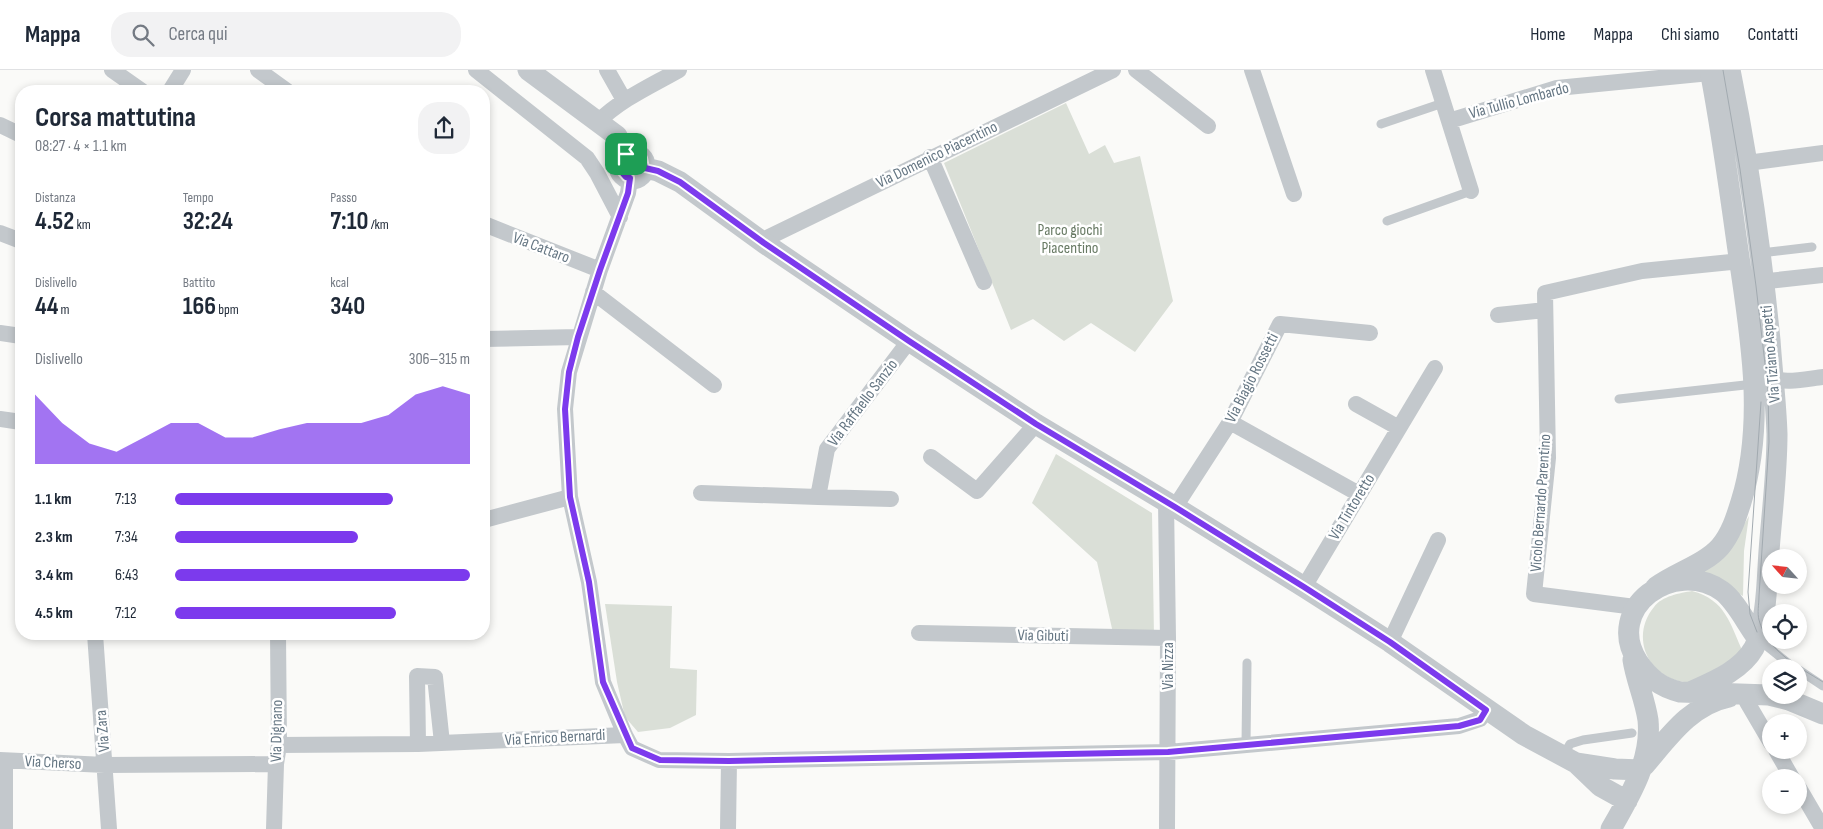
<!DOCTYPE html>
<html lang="it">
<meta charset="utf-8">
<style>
:root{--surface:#fff;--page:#f2f2f3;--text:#1f2937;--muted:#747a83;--line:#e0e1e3;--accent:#7c3aed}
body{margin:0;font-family:"Sofia Sans Condensed",sans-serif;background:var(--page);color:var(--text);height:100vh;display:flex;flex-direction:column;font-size:19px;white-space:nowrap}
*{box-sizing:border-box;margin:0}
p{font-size:16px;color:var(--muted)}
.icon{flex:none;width:28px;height:28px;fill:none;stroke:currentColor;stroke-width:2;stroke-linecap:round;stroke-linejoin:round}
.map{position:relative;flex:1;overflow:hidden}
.side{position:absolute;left:15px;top:15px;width:475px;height:555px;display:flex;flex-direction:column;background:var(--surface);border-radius:20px;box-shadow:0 2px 8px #0003}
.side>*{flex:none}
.needle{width:32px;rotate:297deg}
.buttons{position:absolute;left:1762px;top:479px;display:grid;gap:10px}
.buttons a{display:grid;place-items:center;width:45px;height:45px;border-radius:50%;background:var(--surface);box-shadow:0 2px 8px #0003;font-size:25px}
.pin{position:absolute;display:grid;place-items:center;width:42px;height:42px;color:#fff;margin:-21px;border-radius:10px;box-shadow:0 2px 8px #0006}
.round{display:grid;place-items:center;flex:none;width:52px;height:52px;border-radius:20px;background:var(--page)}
.summary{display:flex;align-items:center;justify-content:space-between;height:85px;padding:0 20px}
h1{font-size:28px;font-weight:700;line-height:38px}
.stats{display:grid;grid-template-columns:repeat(3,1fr);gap:8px;height:85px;padding:5px 20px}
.stats div{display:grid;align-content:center}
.stats b{font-size:25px;font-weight:700}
.stats small{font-size:14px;font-weight:400}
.stats p{font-size:14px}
.chart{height:140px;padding:10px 20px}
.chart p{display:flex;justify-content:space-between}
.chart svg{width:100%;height:90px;margin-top:5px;fill:var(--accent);opacity:.7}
ul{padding:0 20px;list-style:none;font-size:16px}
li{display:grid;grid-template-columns:80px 60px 1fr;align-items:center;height:38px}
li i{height:12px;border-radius:6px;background:var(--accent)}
header{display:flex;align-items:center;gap:30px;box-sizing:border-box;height:70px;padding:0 25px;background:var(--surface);border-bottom:1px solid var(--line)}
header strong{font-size:24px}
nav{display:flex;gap:28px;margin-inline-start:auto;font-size:18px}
.search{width:350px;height:45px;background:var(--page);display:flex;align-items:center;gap:12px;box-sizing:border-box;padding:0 18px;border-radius:20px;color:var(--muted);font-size:19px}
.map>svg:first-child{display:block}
.green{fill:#dadfd7}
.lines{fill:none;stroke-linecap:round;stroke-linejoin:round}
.service{stroke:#c3c8cc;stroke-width:9}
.minor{stroke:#c3c8cc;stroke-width:16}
.tertiary{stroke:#c3c8cc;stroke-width:21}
.tram{stroke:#a2aab0;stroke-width:1}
.route-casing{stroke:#fff;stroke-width:10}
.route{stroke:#7c3aed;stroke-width:6}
.labels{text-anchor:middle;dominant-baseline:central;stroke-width:5;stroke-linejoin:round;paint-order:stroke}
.street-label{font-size:16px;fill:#657683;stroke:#fff}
.park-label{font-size:16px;fill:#687a64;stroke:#fff}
</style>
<header>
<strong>Mappa</strong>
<div class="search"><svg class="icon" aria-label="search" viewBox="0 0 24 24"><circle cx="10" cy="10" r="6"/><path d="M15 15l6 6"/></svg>Cerca qui</div>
<nav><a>Home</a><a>Mappa</a><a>Chi siamo</a><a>Contatti</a></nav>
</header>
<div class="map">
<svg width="1823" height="759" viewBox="0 0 1823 759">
<rect width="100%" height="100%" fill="#fafaf8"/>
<path class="green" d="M 1066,33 L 1089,84 L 1105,75 L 1114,93 L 1140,86 L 1173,231 L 1135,282 L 1091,253 L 1064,271 L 1033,249 L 1011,260 L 944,93 Z
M 1056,384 L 1152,443 L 1154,567 L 1113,563 L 1097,492 L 1032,433 Z
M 1749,446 L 1744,481 L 1743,526 L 1696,501 L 1732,475 Z
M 1692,521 C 1726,530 1730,554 1743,582 C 1736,588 1696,611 1689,612 C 1683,613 1675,610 1670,608 C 1642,595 1634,561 1654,537 C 1662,526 1680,523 1692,521 Z
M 605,534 L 672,536 L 670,598 L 697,600 L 696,645 L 670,658 L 638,662 L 625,647 L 617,612 Z"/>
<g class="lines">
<path class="service" d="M 1381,54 L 1443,33
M 1387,151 L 1471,121
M 1761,183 L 1812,177
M 1619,329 L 1754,314
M 1758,569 L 1794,598
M 1799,600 L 1823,616
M 1246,674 L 1247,593
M 1563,686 L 1570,674 L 1583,670 L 1632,663"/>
<path class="minor" d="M 112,0 L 142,21
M 258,0 L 287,21
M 476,0 L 587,88 L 597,103 L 620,147
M 607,0 L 624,30
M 1136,0 L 1208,56
M 1252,0 L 1294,124
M 1433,0 L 1449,51 L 1557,18 L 1710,3
M 170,21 L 183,0
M 1449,51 L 1471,121
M 598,52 C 621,29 651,16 679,0
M 0,55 L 21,65
M 930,87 L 984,212
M 1747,93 L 1823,83
M 630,109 L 628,123 L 600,200 L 569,302 L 565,339 L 570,427 L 589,512 L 603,612 L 625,665 L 632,678 L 659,690 L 729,691 L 1168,682 L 1459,656 L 1480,649 L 1486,640
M 484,154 L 600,200
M 0,163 L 21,171
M 764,173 L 769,167 L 1113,0
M 1764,206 L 1768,211 L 1823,205
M 593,222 L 714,315
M 1498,245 L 1545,240
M 0,263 L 21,266
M 484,269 L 578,267
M 1773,307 C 1782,315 1811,308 1823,307
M 1356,334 L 1399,358
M 0,349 L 21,352
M 1230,352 L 1359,424
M 931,387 L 977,421 L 1036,354
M 701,423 L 818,427
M 891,429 L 818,427 L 827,379 L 909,271
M 1166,432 L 1168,568 L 1167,759
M 1175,437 L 1230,352 L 1280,254 L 1370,263
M 484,450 L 570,427
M 1304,517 L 1435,298
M 1635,537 L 1534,524 L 1548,388 L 1545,223 L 1642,201 L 1731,192 L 1737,194 L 1741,199
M 919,563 L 1168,568
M 95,564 L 109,759
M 1390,572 L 1438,470
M 1747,632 L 1771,673
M 418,674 L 417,606 L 435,607 L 442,673
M 279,675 L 418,674 L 625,665
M 1776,680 L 1792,708
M 0,690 L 105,695 L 276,694
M 1799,718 L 1823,759
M 5,759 L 5,691
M 274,759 L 276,694 L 279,675 L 278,564
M 728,759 L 729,691"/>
<path class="tertiary" d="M 528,0 L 617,66 L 626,84
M619 96a13 13 0 1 1 26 0a13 13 0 1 1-26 0Z
M 645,98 L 658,101 L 680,112 L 764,173 L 909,271 L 1036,354 L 1175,437 L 1304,517 L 1390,572 L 1524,665 L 1576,693 L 1600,716 L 1627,731
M 1656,517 C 1675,503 1705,494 1720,477 C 1731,464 1736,448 1741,432 C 1767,348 1749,258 1737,173 C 1729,115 1721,57 1710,0
M 1758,569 C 1747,555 1736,531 1722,521 C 1674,487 1603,538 1638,592 C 1649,608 1660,617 1680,622 L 1769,625 L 1789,630 L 1823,644
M 1690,622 C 1712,612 1741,601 1754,578 C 1767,554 1767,508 1769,481 C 1772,442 1777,403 1777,364 C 1776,332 1772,301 1770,270 C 1761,179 1748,89 1730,0
M 1576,693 L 1615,699 L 1641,700
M 1644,696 C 1668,668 1690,635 1729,627
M 1611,759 C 1630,726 1652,690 1648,650 C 1645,629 1636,610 1633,590"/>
<path class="tram" d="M 1723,0 L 1740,99 L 1756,216 L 1768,320 L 1769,372 L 1759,526 C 1759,534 1757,543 1759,550 C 1767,581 1799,597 1823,612
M 1757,562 L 1750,544 L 1748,522 L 1761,332"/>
</g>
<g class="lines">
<g class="route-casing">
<path id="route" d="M 630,83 L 635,83 L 643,88 L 645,98 L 658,101 L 680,112 L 764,173 L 909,271 L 1036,354 L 1175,437 L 1304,517 L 1390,572 L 1486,640 L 1480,650 L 1459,656 L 1168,682 L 729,691 L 660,690 L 632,678 L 603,612 L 589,512 L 570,427 L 565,339 L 569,302 L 578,267 L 600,200 L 628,123 L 630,108 L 626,107 L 620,100 C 618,91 622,85 630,83 Z"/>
</g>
<use href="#route" class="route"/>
</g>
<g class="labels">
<g class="street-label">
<text transform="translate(1519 31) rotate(-15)">Via Tullio Lombardo</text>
<text transform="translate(937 85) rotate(-26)">Via Domenico Piacentino</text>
<text transform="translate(541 178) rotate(21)">Via Cattaro</text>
<text transform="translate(1771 284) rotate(-95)">Via Tiziano Aspetti</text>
<text transform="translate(1252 308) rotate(-63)">Via Biagio Rossetti</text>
<text transform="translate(863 333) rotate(-53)">Via Raffaello Sanzio</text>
<text transform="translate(1541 433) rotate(-86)">Vicolo Bernardo Parentino</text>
<text transform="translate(1352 437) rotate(-59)">Via Tintoretto</text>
<text transform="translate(1043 566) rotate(1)">Via Gibuti</text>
<text transform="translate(1168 596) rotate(-90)">Via Nizza</text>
<text transform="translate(103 661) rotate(-95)">Via Zara</text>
<text transform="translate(277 661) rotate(-89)">Via Dignano</text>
<text transform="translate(555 668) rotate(-3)">Via Enrico Bernardi</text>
<text transform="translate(53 693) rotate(3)">Via Cherso</text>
</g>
<g class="park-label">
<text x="1070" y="160">Parco giochi<tspan x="1070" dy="18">Piacentino</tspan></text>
</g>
</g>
</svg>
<div class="buttons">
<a><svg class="needle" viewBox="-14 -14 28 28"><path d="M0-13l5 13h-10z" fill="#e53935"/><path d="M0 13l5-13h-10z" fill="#747a83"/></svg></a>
<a><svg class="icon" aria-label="locate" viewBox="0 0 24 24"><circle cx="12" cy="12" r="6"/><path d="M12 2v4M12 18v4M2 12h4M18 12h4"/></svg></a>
<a><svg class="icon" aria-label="layers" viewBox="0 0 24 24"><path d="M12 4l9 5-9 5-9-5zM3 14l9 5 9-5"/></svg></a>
<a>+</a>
<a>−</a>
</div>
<div class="pin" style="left:626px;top:84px;background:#1e9e55"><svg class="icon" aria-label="arrive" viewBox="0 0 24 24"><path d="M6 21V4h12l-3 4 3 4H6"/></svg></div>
<section class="side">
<div class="summary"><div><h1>Corsa mattutina</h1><p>08:27 · 4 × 1.1 km</p></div><a class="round"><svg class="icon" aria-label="share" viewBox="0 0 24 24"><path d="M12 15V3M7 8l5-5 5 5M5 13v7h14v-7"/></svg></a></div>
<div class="stats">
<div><p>Distanza</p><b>4.52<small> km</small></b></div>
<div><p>Tempo</p><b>32:24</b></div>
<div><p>Passo</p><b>7:10<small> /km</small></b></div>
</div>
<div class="stats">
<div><p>Dislivello</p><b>44<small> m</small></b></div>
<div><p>Battito</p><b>166<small> bpm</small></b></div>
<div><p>kcal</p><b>340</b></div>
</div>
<div class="chart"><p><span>Dislivello</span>306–315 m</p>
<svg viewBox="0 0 160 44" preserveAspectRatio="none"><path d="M0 44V10L10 24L20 34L30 38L40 31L50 24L60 24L70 31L80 31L90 27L100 24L110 24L120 24L130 20L140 10L150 6L160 10V44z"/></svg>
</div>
<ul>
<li><b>1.1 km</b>7:13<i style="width:74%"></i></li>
<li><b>2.3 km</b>7:34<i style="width:62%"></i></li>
<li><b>3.4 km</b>6:43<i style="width:100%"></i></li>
<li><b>4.5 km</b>7:12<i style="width:75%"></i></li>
</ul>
</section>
</div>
